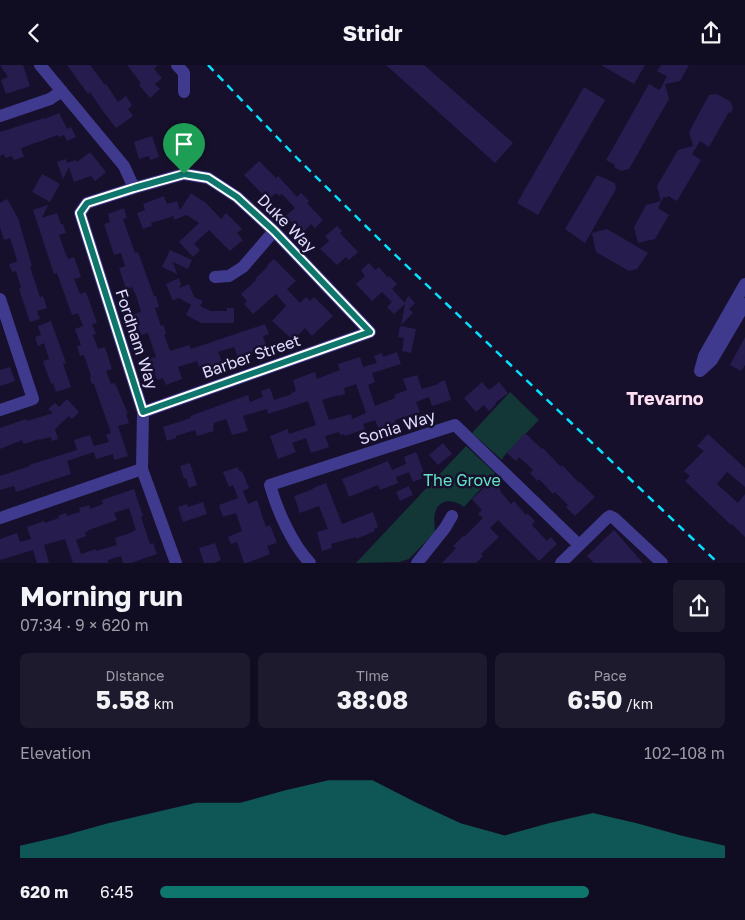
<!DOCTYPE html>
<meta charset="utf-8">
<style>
:root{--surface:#100c21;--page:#1e1a2e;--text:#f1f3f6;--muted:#9c9ba5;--accent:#0f766e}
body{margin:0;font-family:"Golos Text",sans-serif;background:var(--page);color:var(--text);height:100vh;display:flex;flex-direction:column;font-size:19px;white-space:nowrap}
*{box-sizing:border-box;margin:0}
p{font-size:16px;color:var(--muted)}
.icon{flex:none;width:28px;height:28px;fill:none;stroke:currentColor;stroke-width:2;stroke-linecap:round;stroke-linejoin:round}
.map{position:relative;height:498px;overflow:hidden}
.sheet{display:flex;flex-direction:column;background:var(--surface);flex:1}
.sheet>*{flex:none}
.pin{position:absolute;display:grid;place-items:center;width:42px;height:42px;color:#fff;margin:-51px -21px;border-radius:50% 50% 50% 0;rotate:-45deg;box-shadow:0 0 5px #0007}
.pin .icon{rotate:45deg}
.round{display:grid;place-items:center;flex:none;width:52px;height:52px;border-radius:8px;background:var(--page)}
.summary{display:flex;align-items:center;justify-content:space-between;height:85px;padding:0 20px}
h1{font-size:28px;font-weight:700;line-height:38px}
.figures{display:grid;grid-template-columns:repeat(3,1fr);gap:8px;height:85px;padding:5px 20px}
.figures div{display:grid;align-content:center;border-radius:8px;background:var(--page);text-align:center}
.figures b{font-size:25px;font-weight:700}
.figures small{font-size:14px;font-weight:400}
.figures p{font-size:14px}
.chart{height:140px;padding:10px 20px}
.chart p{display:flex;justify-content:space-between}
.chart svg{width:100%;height:90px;margin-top:5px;fill:var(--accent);opacity:.7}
ul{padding:0 20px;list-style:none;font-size:16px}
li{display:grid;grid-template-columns:80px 60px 1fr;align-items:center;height:38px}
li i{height:12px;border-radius:6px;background:var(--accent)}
header{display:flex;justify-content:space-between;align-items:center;height:65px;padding:0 20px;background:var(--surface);font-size:22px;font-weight:700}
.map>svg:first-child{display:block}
.green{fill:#133736}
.building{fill:#271c4e;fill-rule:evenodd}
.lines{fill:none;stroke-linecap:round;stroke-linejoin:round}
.minor{stroke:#3f3a8d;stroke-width:12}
.rail{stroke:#08e0ff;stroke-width:2.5;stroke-dasharray:8 6;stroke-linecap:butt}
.route-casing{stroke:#fff;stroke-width:10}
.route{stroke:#0f766e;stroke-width:6}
.labels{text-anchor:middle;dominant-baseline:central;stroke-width:5;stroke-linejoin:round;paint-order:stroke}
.street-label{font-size:16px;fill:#e1dcff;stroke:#16102c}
.park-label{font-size:16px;fill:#62e5c7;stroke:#16102c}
.neighbourhood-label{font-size:18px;font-weight:bold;fill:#ffdef2;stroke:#16102c}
</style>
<header><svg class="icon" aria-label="back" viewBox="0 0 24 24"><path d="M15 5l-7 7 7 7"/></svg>Stridr<svg class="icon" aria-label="share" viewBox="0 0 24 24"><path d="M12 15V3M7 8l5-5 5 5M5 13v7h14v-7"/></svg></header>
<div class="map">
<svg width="745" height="498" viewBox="0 0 745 498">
<rect width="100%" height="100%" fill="#16102c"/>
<path class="green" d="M 510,327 L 539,355 L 504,391 L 502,395 L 472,368 Z
M 466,381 L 495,408 L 464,442 C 454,434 439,433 435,448 C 433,455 436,461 434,468 L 409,494 L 399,497 L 356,498 Z"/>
<path class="building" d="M 0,0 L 23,0 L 30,21 L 6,29 L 1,15 L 8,12 Z
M 67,0 L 90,0 L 105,20 L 106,19 L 118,37 L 126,31 L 132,40 L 128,44 L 133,51 L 116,63 L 102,45 L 90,27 L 88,29 Z
M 127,0 L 158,0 L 154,4 L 162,13 L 155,19 L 160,24 L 150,33 L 139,20 L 141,18 Z
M 386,0 L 424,0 L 513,78 L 495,98 Z
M 601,0 L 645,0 L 634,19 Z
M 661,0 L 689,0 L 680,16 L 665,19 L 669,34 L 629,104 L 621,106 L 614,102 L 615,100 L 606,95 L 649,19 L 659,25 L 661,23 L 667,11 L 657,6 Z
M 584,22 L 605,35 L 538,150 L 517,138 Z
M 717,29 L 731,37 L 733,44 L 731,48 L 729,47 L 709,82 L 700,76 L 692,89 L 701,95 L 677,136 L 668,131 L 666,133 L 664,131 L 658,143 L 669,150 L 655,174 L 638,178 L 634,162 L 646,140 L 661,136 L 657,121 L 678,85 L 693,81 L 689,67 L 709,30 Z
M 59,48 L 67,64 L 71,62 L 76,72 L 67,76 L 64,70 L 59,72 L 58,70 L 21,83 L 24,92 L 14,95 L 12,91 L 5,93 L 4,89 L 0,91 L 0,67 L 44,53 L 44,54 Z
M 152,71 L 159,92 L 150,95 L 149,91 L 139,94 L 134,77 Z
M 90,87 L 106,107 L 95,116 L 91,111 L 74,117 L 69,102 L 63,114 L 57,97 L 66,94 L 67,98 L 76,95 L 77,97 Z
M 259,96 L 276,113 L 278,111 L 297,132 L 301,128 L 309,136 L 307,138 L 323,155 L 315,163 L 311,159 L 302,168 L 286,151 L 295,143 L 282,129 L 279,131 L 276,128 L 268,135 L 244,110 Z
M 42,109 L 60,119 L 50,137 L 32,127 Z
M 597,110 L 615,118 L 616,124 L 585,178 L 565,164 Z
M 191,128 L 206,138 L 221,154 L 226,148 L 242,164 L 237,168 L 243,175 L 230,186 L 209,165 L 194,179 L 200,185 L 193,192 L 179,177 L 199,158 L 187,150 L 173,155 L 174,153 L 174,151 L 151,158 L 152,161 L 143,164 L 137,148 L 145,145 L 143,139 L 164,131 L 167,139 L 177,136 L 180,145 Z
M 7,134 L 18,153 L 32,201 L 30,202 L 40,232 L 43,231 L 47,243 L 37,246 L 40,254 L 30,257 L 19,224 L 21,223 L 16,206 L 12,207 L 9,199 L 17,197 L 15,188 L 10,173 L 4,175 L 0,162 L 0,138 Z
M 48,140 L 42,153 L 57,148 L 61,159 L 63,159 L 66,168 L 59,170 L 65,187 L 68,194 L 74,192 L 81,212 L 74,214 L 80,229 L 86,227 L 97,258 L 92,259 L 96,269 L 93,270 L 98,284 L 105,282 L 112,304 L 106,306 L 111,319 L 115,318 L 128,349 L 126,349 L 129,358 L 118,361 L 128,391 L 114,395 L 113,389 L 96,394 L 94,387 L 67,396 L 71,409 L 16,427 L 14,421 L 0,425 L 0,411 L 30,401 L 29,400 L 77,385 L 74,375 L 90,370 L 94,381 L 109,377 L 106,370 L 111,368 L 94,319 L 92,319 L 90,313 L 91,311 L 84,290 L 80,291 L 77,281 L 81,280 L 75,264 L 83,261 L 78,248 L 72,250 L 57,208 L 54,209 L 33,145 Z
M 124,143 L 127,153 L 123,154 L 135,188 L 138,187 L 154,231 L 156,231 L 159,242 L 155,243 L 161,261 L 164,260 L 166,269 L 164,270 L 170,286 L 189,280 L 191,284 L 265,259 L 269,269 L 263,271 L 267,284 L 238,292 L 234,282 L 218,287 L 223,299 L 201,306 L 197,296 L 178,302 L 182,314 L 166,320 L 163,313 L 157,315 L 149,294 L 156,292 L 148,268 L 141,270 L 134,249 L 141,247 L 136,230 L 132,222 L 126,224 L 119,203 L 125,201 L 121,188 L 114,190 L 104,159 L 110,157 L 108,149 Z
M 337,161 L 342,166 L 340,168 L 358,187 L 349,195 L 346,192 L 337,200 L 320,184 L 329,176 L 325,171 Z
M 607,164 L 648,188 L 637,204 L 629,206 L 596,187 L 592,168 Z
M 170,185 L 192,195 L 188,204 L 173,197 L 177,209 L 162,202 Z
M 274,194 L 296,216 L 287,224 L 300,238 L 306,232 L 310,236 L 314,232 L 333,251 L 312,271 L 305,263 L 293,275 L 272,256 L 286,241 L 276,229 L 253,249 L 244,239 L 247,236 L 241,229 L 256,215 L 255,214 L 268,201 L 267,200 Z
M 369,198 L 375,205 L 379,202 L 388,213 L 389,211 L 397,219 L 392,224 L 405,238 L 406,234 L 409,231 L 415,238 L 409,244 L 413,248 L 401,260 L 405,239 L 394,249 L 387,242 L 392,237 L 382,227 L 372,236 L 356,219 L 365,211 L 361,205 Z
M 179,213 L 181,219 L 179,223 L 189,219 L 194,232 L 203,236 L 200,241 L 211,246 L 227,246 L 227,243 L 234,243 L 234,258 L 201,258 L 186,250 L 191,240 L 179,233 L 174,235 L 173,236 L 166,219 Z
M 51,256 L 66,298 L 63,299 L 71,322 L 56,327 L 53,318 L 51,319 L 43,296 L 49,294 L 44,278 L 38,281 L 35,272 L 41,270 L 38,261 Z
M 400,261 L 416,264 L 411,288 L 402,286 L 404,273 L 398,272 Z
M 745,272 L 745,300 L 741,306 L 730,300 Z
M 397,287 L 401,299 L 372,308 L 375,317 L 368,320 L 375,341 L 395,333 L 394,330 L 407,325 L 403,314 L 417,310 L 422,324 L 439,319 L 438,318 L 445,315 L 451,335 L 432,341 L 429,332 L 416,337 L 420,347 L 395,355 L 396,358 L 379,365 L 375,355 L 363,359 L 365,364 L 345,371 L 344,369 L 340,370 L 339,367 L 325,371 L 329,382 L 311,388 L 306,373 L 292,378 L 296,387 L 278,394 L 270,371 L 288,364 L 289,369 L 316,360 L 308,336 L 268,349 L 267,344 L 243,351 L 248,366 L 232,370 L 226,354 L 214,358 L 214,360 L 213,361 L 214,366 L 197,371 L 195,365 L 176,371 L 176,373 L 167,376 L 163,362 L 191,353 L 190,351 L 248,330 L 250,337 L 263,332 L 261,326 L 270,323 L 274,335 L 292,329 L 291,328 L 296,326 L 293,315 L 315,307 L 317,314 L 332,308 L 340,305 L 338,299 L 360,292 L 363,302 L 377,298 L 374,291 L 382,288 L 383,292 ZM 356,319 L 366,348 L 352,354 L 351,349 L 329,355 L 322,335 L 339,330 L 339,331 L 345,329 L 344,323 Z
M 10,302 L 15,316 L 0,321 L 0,305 Z
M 482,317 L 489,325 L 499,317 L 508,328 L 495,338 L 496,339 L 489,346 L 484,340 L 476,347 L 464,333 Z
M 67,334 L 79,347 L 72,354 L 69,351 L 55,364 L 58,374 L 52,376 L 51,372 L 39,375 L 39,374 L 24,379 L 22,375 L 0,384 L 0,363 L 26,354 L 27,356 L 53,348 L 48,344 L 55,338 L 59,342 Z
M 525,368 L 542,384 L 543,383 L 561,402 L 562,400 L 579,418 L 580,417 L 595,432 L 575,451 L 566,442 L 568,440 L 555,427 L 553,429 L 539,414 L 537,416 L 530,408 L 533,405 L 519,392 L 516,396 L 507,388 Z
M 708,369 L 745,403 L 745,422 L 727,407 L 717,419 L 738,438 L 745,429 L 745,472 L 732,459 L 731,460 L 685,416 L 690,411 L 684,406 L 704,386 L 697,381 Z
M 443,378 L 452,389 L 438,400 L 429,390 Z
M 416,387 L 426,412 L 413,417 L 409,407 L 396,412 L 398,418 L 380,425 L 378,420 L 349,432 L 342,414 L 371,403 L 388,396 L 392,405 L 406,399 L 404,392 Z
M 190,398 L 197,420 L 189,423 L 186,413 L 184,414 L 180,401 Z
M 238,402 L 240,407 L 242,406 L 249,423 L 243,426 L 248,439 L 257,435 L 266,462 L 270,460 L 277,478 L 267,481 L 270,489 L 247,498 L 244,498 L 237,477 L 231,479 L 228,472 L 242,466 L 236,448 L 223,452 L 219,440 L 238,433 L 233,420 L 229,422 L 223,407 Z
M 492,415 L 501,425 L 500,426 L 511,439 L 514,436 L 526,450 L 528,449 L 535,456 L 532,460 L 547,476 L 551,472 L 557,479 L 539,496 L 498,455 L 490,463 L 499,472 L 481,489 L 483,491 L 476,498 L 442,498 L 456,483 L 453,481 L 463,471 L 464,472 L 483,453 L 478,449 L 482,445 L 472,434 Z
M 326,418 L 342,459 L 373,447 L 378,462 L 374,464 L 375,466 L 356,474 L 356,472 L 331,479 L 332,483 L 322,486 L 317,467 L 328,464 L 319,441 L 300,448 L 294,431 L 313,424 L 313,423 Z
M 409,421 L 413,430 L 400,436 L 396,427 Z
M 134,424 L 143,451 L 141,452 L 150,479 L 153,478 L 157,489 L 131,498 L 123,498 L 121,491 L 108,495 L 108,498 L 73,498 L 65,474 L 44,480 L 49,498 L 37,498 L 33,485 L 0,495 L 0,474 L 17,468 L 20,477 L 31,474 L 27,462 L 44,456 L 45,458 L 59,453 L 58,451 L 66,448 L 67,451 L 80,447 L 79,443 L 89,440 L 90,444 L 103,439 L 102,435 ZM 129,443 L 136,465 L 133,466 L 133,467 L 115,473 L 117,480 L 96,486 L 96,484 L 81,489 L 76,475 L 86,471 L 85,468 L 89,465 L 117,455 L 114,448 Z
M 203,437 L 207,449 L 183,457 L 178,442 L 187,439 L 188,442 Z
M 614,465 L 643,498 L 594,498 L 587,491 Z
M 215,478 L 221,495 L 214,498 L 204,498 L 199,483 Z"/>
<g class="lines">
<path class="minor" d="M 40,0 L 124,101 L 134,123
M 177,0 L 184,8 L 184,27
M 0,51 L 50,34 L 62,26
M 215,212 L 229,211 L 243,202 L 274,166
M 0,234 L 33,334 L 0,345
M 700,306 L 704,291 L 745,219
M 700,306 L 712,295 L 745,239
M 143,347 L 370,267 L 274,166 L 237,132 L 208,113 L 184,109 L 134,123 L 87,138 L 80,148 L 143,347 L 142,404 L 176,498
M 0,453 L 142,404
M 310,498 C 292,479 277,445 270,420 L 455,360 L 579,480
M 417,498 L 445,463 L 452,451
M 561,498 L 607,453 L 610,451 L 614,453 L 662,498"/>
<path class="rail" d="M 208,0 L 298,94 L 387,182 L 718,498"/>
</g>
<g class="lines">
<g class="route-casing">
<path id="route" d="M 184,109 L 208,113 L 237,132 L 274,166 L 370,267 L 143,347 L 80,148 L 87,138 L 134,123 Z"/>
</g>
<use href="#route" class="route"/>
</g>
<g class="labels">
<g class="street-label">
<text transform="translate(287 158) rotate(45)">Duke Way</text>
<text transform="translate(137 274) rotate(72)">Fordham Way</text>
<text transform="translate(251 291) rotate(-19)">Barber Street</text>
<text transform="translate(397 362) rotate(-18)">Sonia Way</text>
</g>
<g class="park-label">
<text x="462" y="415">The Grove</text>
</g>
<g class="neighbourhood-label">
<text x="665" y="333">Trevarno</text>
</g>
</g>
</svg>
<div class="pin" style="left:184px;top:109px;background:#1e9e55"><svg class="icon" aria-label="arrive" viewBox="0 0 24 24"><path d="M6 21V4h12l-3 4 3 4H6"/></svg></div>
</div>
<section class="sheet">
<div class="summary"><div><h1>Morning run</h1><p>07:34 · 9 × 620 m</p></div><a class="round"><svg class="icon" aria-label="share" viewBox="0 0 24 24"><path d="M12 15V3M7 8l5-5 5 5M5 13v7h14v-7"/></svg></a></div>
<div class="figures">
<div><p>Distance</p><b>5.58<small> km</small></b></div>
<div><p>Time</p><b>38:08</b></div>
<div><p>Pace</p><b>6:50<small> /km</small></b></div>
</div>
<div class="chart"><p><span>Elevation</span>102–108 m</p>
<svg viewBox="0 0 160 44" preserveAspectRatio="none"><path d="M0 44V38L10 33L20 27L30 22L40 17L50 17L60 11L70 6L80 6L90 17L100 27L110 33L120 27L130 22L140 27L150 33L160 38V44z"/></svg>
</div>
<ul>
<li><b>620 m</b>6:45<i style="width:76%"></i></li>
</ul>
</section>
